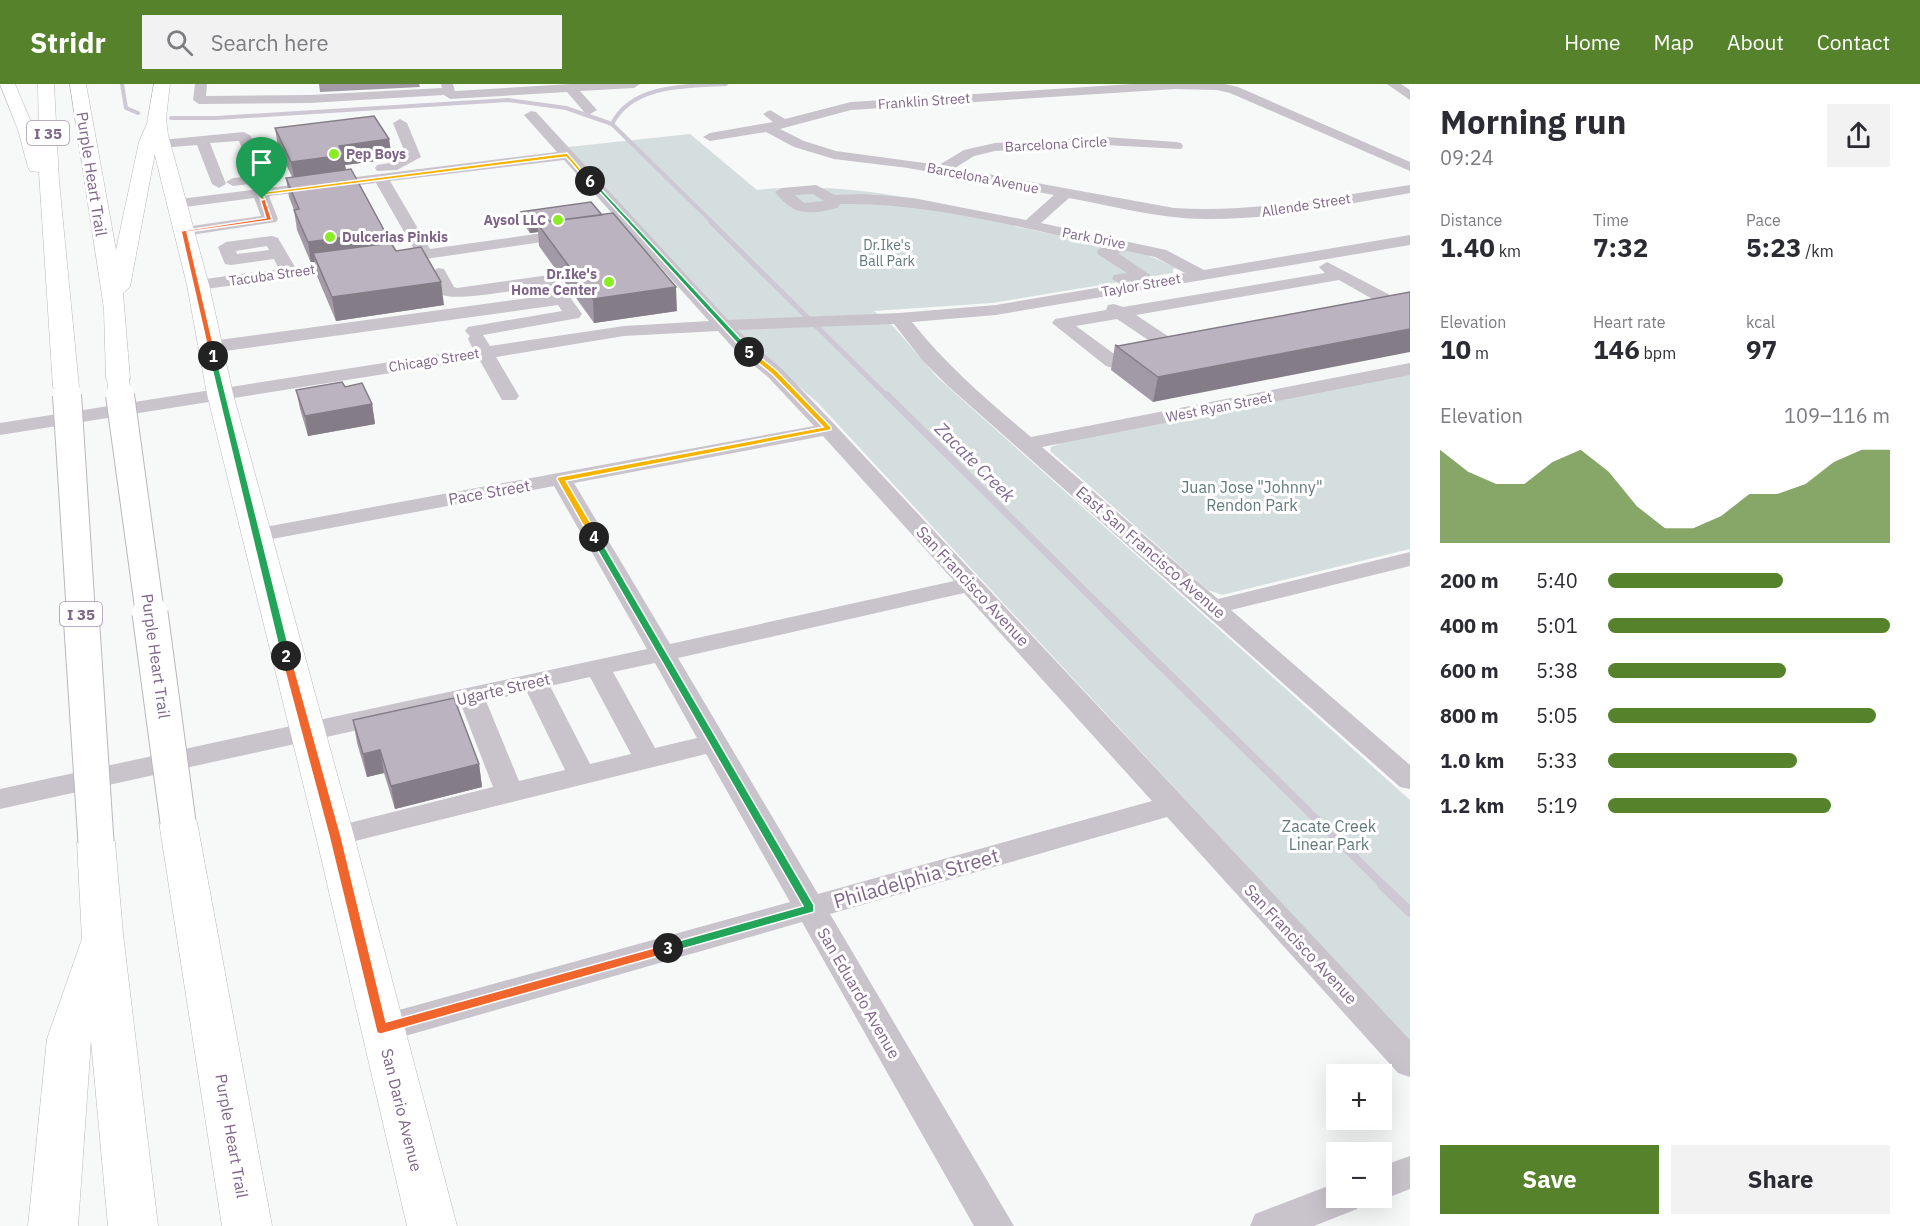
<!DOCTYPE html>
<meta charset="utf-8">
<style>
:root{--surface:#fff;--page:#f2f2f3;--text:#2b2b33;--muted:#7c7c81;--accent:#55822b}
body{margin:0;font-family:"IBM Plex Sans",sans-serif;background:var(--page);color:var(--text);height:100vh;display:flex;flex-direction:column;font-size:22px;white-space:nowrap}
*{box-sizing:border-box;margin:0}
p{font-size:20px;color:var(--muted)}
.icon{flex:none;width:33px;height:33px;fill:none;stroke:currentColor;stroke-width:2;stroke-linecap:round;stroke-linejoin:round}
.map{position:relative;flex:1;overflow:hidden}
.sheet{display:flex;flex-direction:column;background:var(--surface);width:510px}
.sheet>*{flex:none}
.buttons{position:absolute;left:1326px;top:980px;display:grid;gap:12px}
.buttons a{display:grid;place-items:center;width:66px;height:66px;border-radius:0px;background:var(--surface);box-shadow:0 6px 24px #0002;font-size:30px}
.pin{position:absolute;display:grid;place-items:center;width:51px;height:51px;color:#fff;margin:-62px -26px;border-radius:50% 50% 50% 0;rotate:-45deg;box-shadow:0 0 6px #0007}
.pin .icon{rotate:45deg}
.km{position:absolute;width:30px;height:30px;margin:-15px;border-radius:50%;background:#222;color:#fff;font-size:16px;line-height:30px;text-align:center}
.round{display:grid;place-items:center;flex:none;width:63px;height:63px;border-radius:0px;background:var(--page)}
.overview{display:flex;align-items:center;justify-content:space-between;height:102px;padding:0 30px}
h1{font-size:33px;font-weight:700;line-height:45px}
.figures{display:grid;grid-template-columns:repeat(3,1fr);gap:9px;height:102px;padding:6px 30px}
.figures div{display:grid;align-content:center}
.figures b{font-size:26px;font-weight:700}
.figures small{font-size:16px;font-weight:400}
.figures p{font-size:16px}
.chart{height:168px;padding:12px 30px}
.chart p{display:flex;justify-content:space-between}
.chart svg{width:100%;height:108px;margin-top:6px;fill:var(--accent);opacity:.7}
.primary-button{display:flex;gap:12px;margin-top:auto;padding:12px 30px}
.primary-button a{flex:1;height:69px;border-radius:0px;background:var(--accent);color:#fff;font-size:24px;font-weight:700;line-height:69px;text-align:center}
.primary-button a+a{background:var(--page);color:var(--text)}
ul{padding:0 30px;list-style:none;font-size:20px}
li{display:grid;grid-template-columns:96px 72px 1fr;align-items:center;height:45px}
li i{height:15px;border-radius:8px;background:var(--accent)}
header{display:flex;align-items:center;gap:36px;box-sizing:border-box;height:84px;padding:0 30px;background:var(--accent);color:#fff}
header strong{font-size:28px}
nav{display:flex;gap:33px;margin-inline-start:auto;font-size:21px}
.search{width:420px;height:54px;background:var(--page);display:flex;align-items:center;gap:15px;box-sizing:border-box;padding:0 21px;border-radius:0px;color:var(--muted);font-size:22px}
main{display:flex;flex:1;min-height:0}
.map>svg:first-child{display:block}
.green{fill:#d5dede}
.lines{fill:none;stroke-linecap:round;stroke-linejoin:round}
.stream-far4{stroke:#cec7d4;stroke-width:4}
.stream-far3{stroke:#cec7d4;stroke-width:5}
.stream-far2{stroke:#cec7d4;stroke-width:7}
.stream-far1{stroke:#cec7d4;stroke-width:8}
.stream{stroke:#cec7d4;stroke-width:10}
.major-casing{stroke:#bdb7c0;stroke-width:1}
.highway-casing{stroke:#bcb6be;stroke-width:1}
.minor{fill:#c9c3cc;fill-rule:evenodd}
.major{fill:#fff;fill-rule:evenodd}
.highway{fill:#fff;fill-rule:evenodd}
.highway-bridge-far2-casing{stroke:#bcb6be;stroke-width:23;stroke-linecap:butt}
.highway-bridge-far1-casing{stroke:#bcb6be;stroke-width:30;stroke-linecap:butt}
.highway-bridge-casing{stroke:#bcb6be;stroke-width:37;stroke-linecap:butt}
.highway-bridge-far2{stroke:#fff;stroke-width:22}
.highway-bridge-far1{stroke:#fff;stroke-width:28}
.highway-bridge{stroke:#fff;stroke-width:35}
.wall{fill:#a29aa6}
.shaded-wall{fill:#847d87}
.building{fill:#bcb3c1;stroke:#847d87;stroke-width:1.5}
.split-1{fill:#f0652b;stroke:#fff;stroke-width:1.5}
.split-2{fill:#22a559;stroke:#fff;stroke-width:1.5}
.split-3{fill:#f0652b;stroke:#fff;stroke-width:1.5}
.split-4{fill:#22a559;stroke:#fff;stroke-width:1.5}
.split-5{fill:#f5b400;stroke:#fff;stroke-width:1.5}
.split-6{fill:#22a559;stroke:#fff;stroke-width:1.5}
.split-7{fill:#f5b400;stroke:#fff;stroke-width:1.5}
.poi-dot{fill:#88ed21;stroke:#fff;stroke-width:2}
.labels{text-anchor:middle;dominant-baseline:central;stroke-width:6;stroke-linejoin:round;paint-order:stroke}
.far-street-label{font-size:14px;fill:#7f6689;stroke:#fff}
.far-poi-label{font-size:14px;font-weight:bold;fill:#7f6689;stroke:#fff;text-anchor:start}
.far-park-label{font-size:14px;fill:#61797a;stroke:#fff}
.shield{fill:#fff;stroke:#a594ac;stroke-width:1.5}
.shield-label{font-size:15px;font-weight:bold;fill:#7f6689}
.street-label{font-size:16px;fill:#7f6689;stroke:#fff}
.park-label{font-size:16px;fill:#61797a;stroke:#fff}
.water-label{font-size:18px;font-style:italic;fill:#816c93;stroke:#fff}
.near-street-label{font-size:20px;fill:#7f6689;stroke:#fff}
</style>
<header>
<strong>Stridr</strong>
<div class="search"><svg class="icon" aria-label="search" viewBox="0 0 24 24"><circle cx="10" cy="10" r="6"/><path d="M15 15l6 6"/></svg>Search here</div>
<nav><a>Home</a><a>Map</a><a>About</a><a>Contact</a></nav>
</header>
<main>
<div class="map">
<svg width="1410" height="1142" viewBox="0 0 1410 1142">
<rect width="100%" height="100%" fill="#f6f9f7"/>
<path class="green" d="M 690,50 L 757,106 C 848,96 932,119 1021,136 L 1013,142 L 1143,169 L 1177,184 L 1173,185 L 1173,189 L 992,219 L 874,227 L 894,243 L 937,293 L 1410,716 L 1410,958 L 818,319 L 747,258 L 568,63 Z
M 1410,289 L 1410,465 L 1222,511 L 1208,506 L 1050,367 L 1051,363 L 1064,358 Z"/>
<g class="lines">
<path class="stream-far4" d="M 122,0 L 126,24 L 138,29
M 171,34 L 216,34 L 508,16 L 566,24 L 612,40 L 713,139
M 612,40 C 632,0 687,2 726,0"/>
<path class="stream-far3" d="M 711,138 L 888,313"/>
<path class="stream-far2" d="M 887,311 L 1108,530"/>
<path class="stream-far1" d="M 1107,529 L 1384,802"/>
<path class="stream" d="M 1382,801 L 1410,828"/>
<g class="major-casing">
<path id="major" d="M 154,0 L 170,0 L 166,34 L 168,51 L 209,201 L 233,310 L 354,752 L 457,1142 L 407,1142 L 316,752 L 207,310 L 187,201 L 150,51 L 148,34 Z"/>
</g>
<g class="highway-casing">
<path id="highway" d="M 0,0 L 15,0 L 39,57 L 38,0 L 54,0 L 59,97 L 79,303 L 75,308 L 66,311 L 57,308 L 53,303 L 39,88 L 30,87 L 28,83 L 18,46 Z
M 70,0 L 86,0 L 116,166 L 139,58 L 151,30 L 163,30 L 166,34 L 157,58 L 130,203 L 123,209 L 130,295 L 127,300 L 118,302 L 109,300 L 106,295 L 104,225 Z
M 178,725 L 191,729 L 197,738 L 272,1142 L 222,1142 L 159,738 L 165,729 Z
M 96,744 L 110,748 L 115,758 L 123,850 L 158,1142 L 108,1142 L 91,956 L 78,1142 L 28,1142 L 47,955 L 82,855 L 77,758 L 82,748 Z"/>
</g>
<path class="minor" d="M 195,0 L 207,0 L 206,12 L 310,11 L 442,4 L 441,0 L 453,0 L 455,7 L 571,0 L 640,0 L 634,4 L 580,7 L 597,26 L 590,30 L 585,29 L 567,8 L 450,15 L 444,11 L 310,19 L 199,20 L 193,16 Z
M 1132,0 L 1225,0 L 1238,3 L 1410,78 L 1410,87 L 1230,9 L 1217,6 L 1175,5 L 851,26 L 780,45 L 804,57 L 836,67 L 939,81 L 964,66 L 995,59 L 1105,53 L 1176,58 L 1181,59 L 1183,62 L 1181,65 L 1105,61 L 995,67 L 974,72 L 955,84 L 1174,124 C 1254,129 1331,113 1410,101 L 1410,109 C 1342,121 1274,136 1205,135 C 1160,135 1114,122 1069,114 L 1041,139 L 1166,166 L 1204,186 L 1410,151 L 1410,161 L 996,231 L 912,238 C 947,282 988,317 1031,353 L 1410,279 L 1410,291 L 1042,363 L 1218,515 L 1410,468 L 1410,482 L 1231,526 L 1410,681 L 1410,705 L 1400,703 L 948,302 L 923,277 L 894,240 L 737,246 L 782,285 L 835,341 L 1410,956 L 1410,993 L 1398,989 L 1167,733 L 830,830 L 1014,1142 L 974,1142 L 802,838 L 381,959 L 369,955 L 364,945 L 369,935 L 381,931 L 790,818 L 706,670 L 335,762 L 325,759 L 320,752 L 325,745 L 493,703 L 462,623 L 0,725 L 0,705 L 647,565 L 554,402 L 256,458 L 248,456 L 245,451 L 248,446 L 814,342 L 768,293 L 734,265 L 718,247 L 624,252 L 496,273 L 519,312 L 516,316 L 502,316 L 479,275 L 0,351 L 0,339 L 473,265 L 468,255 L 470,252 L 465,247 L 468,243 L 562,227 L 558,221 L 211,269 L 204,267 L 202,263 L 204,259 L 211,257 L 551,211 L 544,202 C 526,204 454,219 441,210 C 436,206 433,195 430,189 L 438,184 L 444,185 L 454,203 L 457,204 L 549,191 L 555,192 L 582,230 L 579,234 L 573,235 L 483,251 L 490,262 L 624,242 L 709,237 L 564,76 L 390,97 L 430,165 L 571,145 L 579,150 L 577,153 L 391,180 L 385,178 L 383,175 L 385,172 L 415,167 L 376,99 L 269,112 L 278,135 L 276,138 L 184,152 L 176,147 L 178,144 L 261,132 L 254,114 L 177,124 L 172,122 L 169,119 L 172,116 L 557,68 L 524,31 L 531,27 L 536,28 L 728,236 L 899,229 L 996,221 L 1120,200 L 1112,195 L 1114,191 L 1127,189 L 1099,171 L 1097,168 L 1099,165 L 1107,162 C 1021,144 928,118 840,120 L 837,124 C 809,131 793,132 775,108 L 782,104 L 816,101 L 835,111 L 864,110 L 913,114 L 1026,136 L 1054,111 L 908,84 L 834,75 L 794,63 L 766,48 L 710,57 L 703,53 L 710,49 L 773,38 L 763,30 L 770,26 L 785,35 L 851,18 ZM 813,110 L 824,117 L 804,119 L 795,111 ZM 1127,167 L 1155,173 L 1185,189 L 1133,198 L 1148,195 L 1150,191 L 1118,169 ZM 823,352 L 954,497 L 670,560 L 574,399 ZM 964,509 L 1152,717 L 818,810 L 678,574 ZM 655,579 L 697,654 L 655,664 L 613,588 ZM 590,593 L 631,670 L 590,680 L 550,602 ZM 527,608 L 565,686 L 519,697 L 486,617 Z
M 1387,0 L 1401,0 L 1410,6 L 1410,16 Z
M 400,35 L 407,39 L 421,73 L 397,86 L 377,87 L 375,84 L 377,81 L 389,79 L 406,71 L 393,39 Z
M 244,48 L 251,52 L 269,95 L 267,98 L 233,102 L 226,98 L 233,94 L 253,92 L 239,57 L 210,59 L 226,100 L 219,104 L 212,100 L 197,61 L 161,64 L 154,60 L 161,56 Z
M 272,152 L 278,154 L 295,183 L 348,176 L 356,181 L 348,186 L 198,206 L 192,205 L 189,201 L 192,197 L 198,196 L 279,185 L 274,175 L 231,181 L 225,180 L 218,163 L 226,158 ZM 267,162 L 269,166 L 237,170 L 236,167 Z
M 1327,178 L 1409,221 L 1410,228 L 1403,230 L 1397,229 L 1339,196 L 1136,231 L 1183,262 L 1185,266 L 1183,270 L 1169,270 L 1117,235 L 1076,242 L 1117,272 L 1147,266 L 1154,268 L 1156,272 L 1154,276 L 1113,284 L 1106,282 L 1052,239 L 1055,235 L 1061,234 L 1106,226 L 1108,221 L 1114,220 L 1123,223 L 1325,189 L 1319,183 Z
M 1410,1072 L 1410,1105 L 1382,1116 L 1375,1113 L 1382,1113 L 1382,1082 Z
M 1336,1099 L 1336,1113 L 1363,1113 L 1357,1125 L 1314,1142 L 1250,1142 L 1255,1130 Z"/>
<use href="#major" class="major"/>
<use href="#highway" class="highway"/>
<g class="highway-bridge-far2-casing">
<path id="highway-bridge-far2" d="M 118,295 L 120,313
M 66,303 L 67,313"/>
</g>
<g class="highway-bridge-far1-casing">
<path id="highway-bridge-far1" d="M 67,311 L 81,530
M 120,311 L 150,530"/>
</g>
<g class="highway-bridge-casing">
<path id="highway-bridge" d="M 81,529 L 96,758
M 150,529 L 178,738"/>
</g>
<use href="#highway-bridge-far2" class="highway-bridge-far2"/>
<use href="#highway-bridge-far1" class="highway-bridge-far1"/>
<use href="#highway-bridge" class="highway-bridge"/>
</g>
<path class="wall" d="M 319,0 L 419,0 L 420,3 L 320,8 Z
M 275,44 L 389,55 L 392,75 L 345,81 L 346,86 L 385,148 L 386,160 L 396,167 L 444,221 L 336,237 L 317,192 L 315,178 L 311,179 L 297,146 L 294,126 L 289,113 L 286,94 L 292,93 L 278,63 Z
M 519,128 L 677,227 L 594,239 L 539,162 L 538,148 L 530,149 L 519,134 Z
M 1410,208 L 1153,318 L 1111,286 L 1115,261 L 1118,262 Z
M 345,303 L 372,320 L 375,340 L 308,352 L 300,325 L 296,306 Z
M 353,636 L 479,680 L 482,703 L 395,725 L 384,689 L 367,693 L 357,659 Z"/>
<path class="shaded-wall" d="M 389,55 L 392,75 L 345,81 L 347,92 L 295,98 L 291,78 L 339,62 Z
M 538,142 L 538,148 L 530,149 L 529,143 Z
M 385,148 L 387,168 L 313,169 L 315,178 L 311,179 L 308,158 Z
M 441,198 L 444,221 L 336,237 L 332,213 Z
M 676,203 L 677,227 L 594,239 L 593,215 Z
M 1410,245 L 1410,268 L 1153,318 L 1158,293 Z
M 372,320 L 375,340 L 308,352 L 305,332 Z
M 380,666 L 384,689 L 367,693 L 363,670 Z
M 479,680 L 482,703 L 395,725 L 391,702 Z"/>
<path class="building" d="M 374,32 L 389,55 L 339,62 L 344,71 L 291,78 L 275,44 Z
M 351,85 L 385,148 L 308,158 L 294,126 L 299,125 L 286,94 Z
M 591,118 L 602,131 L 537,139 L 538,142 L 529,143 L 519,128 Z
M 613,129 L 676,203 L 593,215 L 537,139 Z
M 391,159 L 396,167 L 421,163 L 441,198 L 332,213 L 313,169 Z
M 1410,208 L 1410,245 L 1158,293 L 1115,261 L 1118,262 Z
M 342,298 L 345,303 L 362,299 L 372,320 L 305,332 L 296,306 Z
M 454,614 L 479,680 L 391,702 L 380,666 L 363,670 L 353,636 Z"/>
<path class="split-1" d="M 260,114 L 265,115 L 272,136 L 187,148 L 216,272 L 210,274 L 181,147 L 266,134 Z"/>
<path class="split-2" d="M 213,270 L 216,272 L 291,572 L 286,575 L 281,572 L 209,272 Z"/>
<path class="split-3" d="M 286,569 L 291,572 L 341,752 L 386,938 L 668,860 L 672,861 L 674,864 L 672,868 L 381,950 L 377,949 L 329,752 L 281,572 Z"/>
<path class="split-4" d="M 591,451 L 599,453 L 814,821 L 814,828 L 668,869 L 664,868 L 662,864 L 664,861 L 803,822 L 590,453 Z"/>
<path class="split-5" d="M 746,266 L 751,266 L 777,287 L 831,343 L 831,346 L 566,397 L 599,453 L 591,455 L 557,395 L 558,393 L 823,343 L 772,290 L 746,269 Z"/>
<path class="split-6" d="M 588,95 L 592,95 L 751,266 L 751,269 L 746,269 Z"/>
<path class="split-7" d="M 567,69 L 592,98 L 588,98 L 566,73 L 263,111 L 265,115 L 262,116 L 257,109 Z"/>
<g class="poi-dot">
<circle cx="334" cy="70" r="6"/>
<circle cx="558" cy="136" r="6"/>
<circle cx="330" cy="153" r="6"/>
<circle cx="609" cy="198" r="6"/>
</g>
<g class="labels">
<g class="far-street-label">
<text transform="translate(924 17) rotate(-4)">Franklin Street</text>
<text transform="translate(1056 60) rotate(-3)">Barcelona Circle</text>
<text transform="translate(983 94) rotate(11)">Barcelona Avenue</text>
<text transform="translate(1306 121) rotate(-9)">Allende Street</text>
<text transform="translate(1094 154) rotate(11)">Park Drive</text>
<text transform="translate(272 191) rotate(-8)">Tacuba Street</text>
<text transform="translate(1141 201) rotate(-10)">Taylor Street</text>
<text transform="translate(434 276) rotate(-9)">Chicago Street</text>
<text transform="translate(1219 323) rotate(-11)">West Ryan Street</text>
</g>
<g class="far-poi-label">
<text x="346" y="70">Pep Boys</text>
<text x="546" y="136" text-anchor="end">Aysol LLC</text>
<text x="342" y="153">Dulcerias Pinkis</text>
<text x="597" y="190" text-anchor="end">Dr.Ike's<tspan x="597" dy="16">Home Center</tspan></text>
</g>
<g class="far-park-label">
<text x="887" y="161">Dr.Ike's<tspan x="887" dy="16">Ball Park</tspan></text>
</g>
<g class="shield">
<rect x="27" y="37" width="42" height="24" rx="4.5"/>
<rect x="60" y="518" width="42" height="24" rx="4.5"/>
</g>
<g class="shield-label">
<text x="48" y="49">I 35</text>
<text x="81" y="530">I 35</text>
</g>
<g class="street-label">
<text transform="translate(92 90) rotate(81)">Purple Heart Trail</text>
<text transform="translate(489 408) rotate(-10)">Pace Street</text>
<text transform="translate(1151 468) rotate(41)">East San Francisco Avenue</text>
<text transform="translate(973 502) rotate(47)">San Francisco Avenue</text>
<text transform="translate(156 572) rotate(82)">Purple Heart Trail</text>
<text transform="translate(503 605) rotate(-13)">Ugarte Street</text>
<text transform="translate(1301 860) rotate(47)">San Francisco Avenue</text>
<text transform="translate(859 909) rotate(60)">San Eduardo Avenue</text>
<text transform="translate(402 1026) rotate(76)">San Dario Avenue</text>
<text transform="translate(232 1052) rotate(80)">Purple Heart Trail</text>
</g>
<g class="park-label">
<text x="1252" y="403">Juan Jose "Johnny"<tspan x="1252" dy="18">Rendon Park</tspan></text>
<text x="1329" y="742">Zacate Creek<tspan x="1329" dy="18">Linear Park</tspan></text>
</g>
<g class="water-label">
<text transform="translate(975 378) rotate(45)">Zacate Creek</text>
</g>
<g class="near-street-label">
<text transform="translate(916 794) rotate(-16)">Philadelphia Street</text>
</g>
</g>
</svg>
<div class="buttons">
<a>+</a>
<a>−</a>
</div>
<div class="pin" style="left:262px;top:115px;background:#1e9e55"><svg class="icon" aria-label="arrive" viewBox="0 0 24 24"><path d="M6 21V4h12l-3 4 3 4H6"/></svg></div>
<b class="km" style="left:213px;top:272px">1</b>
<b class="km" style="left:286px;top:572px">2</b>
<b class="km" style="left:668px;top:864px">3</b>
<b class="km" style="left:594px;top:453px">4</b>
<b class="km" style="left:749px;top:268px">5</b>
<b class="km" style="left:590px;top:97px">6</b>
</div>
<section class="sheet">
<div class="overview"><div><h1>Morning run</h1><p>09:24</p></div><a class="round"><svg class="icon" aria-label="share" viewBox="0 0 24 24"><path d="M12 15V3M7 8l5-5 5 5M5 13v7h14v-7"/></svg></a></div>
<div class="figures">
<div><p>Distance</p><b>1.40<small> km</small></b></div>
<div><p>Time</p><b>7:32</b></div>
<div><p>Pace</p><b>5:23<small> /km</small></b></div>
</div>
<div class="figures">
<div><p>Elevation</p><b>10<small> m</small></b></div>
<div><p>Heart rate</p><b>146<small> bpm</small></b></div>
<div><p>kcal</p><b>97</b></div>
</div>
<div class="chart"><p><span>Elevation</span>109–116 m</p>
<svg viewBox="0 0 160 44" preserveAspectRatio="none"><path d="M0 44V6L10 15L20 20L30 20L40 11L50 6L60 15L70 29L80 38L90 38L100 33L110 24L120 24L130 20L140 11L150 6L160 6V44z"/></svg>
</div>
<ul>
<li><b>200 m</b>5:40<i style="width:62%"></i></li>
<li><b>400 m</b>5:01<i style="width:100%"></i></li>
<li><b>600 m</b>5:38<i style="width:63%"></i></li>
<li><b>800 m</b>5:05<i style="width:95%"></i></li>
<li><b>1.0 km</b>5:33<i style="width:67%"></i></li>
<li><b>1.2 km</b>5:19<i style="width:79%"></i></li>
</ul>
<div class="primary-button"><a>Save</a><a>Share</a></div>
</section>
</main>
